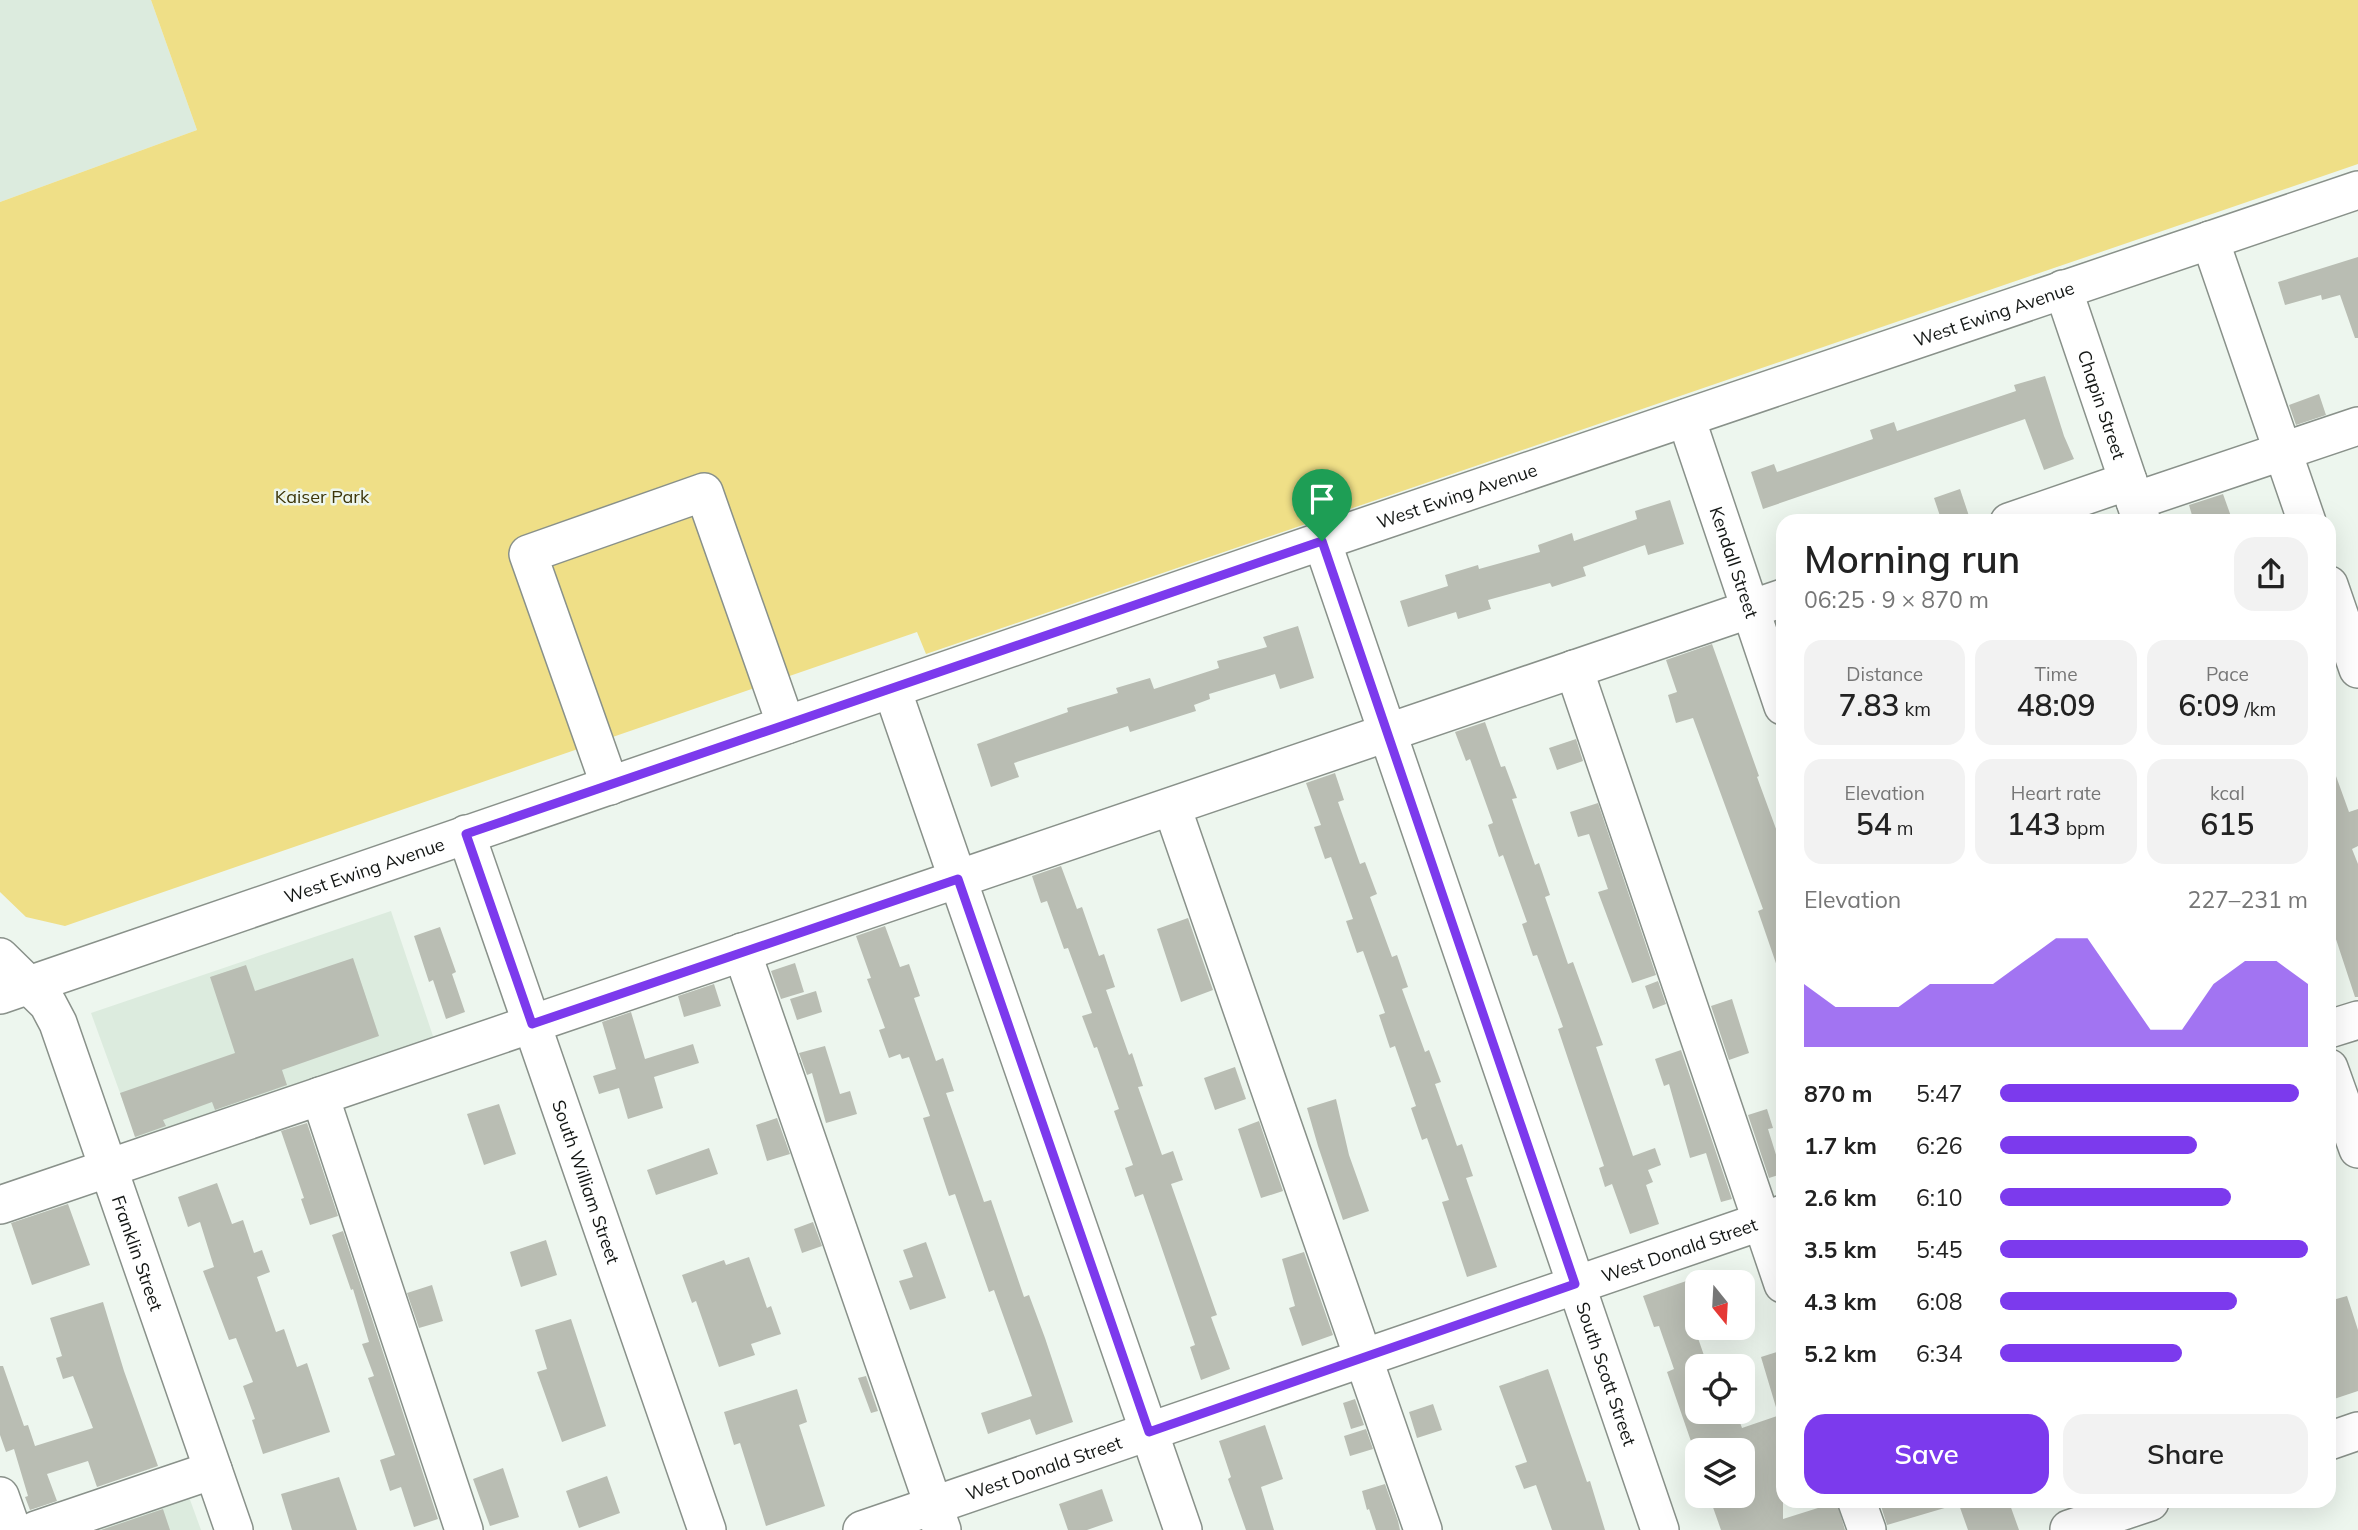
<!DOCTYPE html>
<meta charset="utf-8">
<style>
:root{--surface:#fff;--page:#f2f2f2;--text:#222;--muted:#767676;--accent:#7c3aed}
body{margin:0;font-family:Mulish,sans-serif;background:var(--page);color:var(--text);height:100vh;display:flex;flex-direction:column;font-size:26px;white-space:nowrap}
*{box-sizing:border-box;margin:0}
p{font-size:23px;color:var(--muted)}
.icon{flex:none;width:38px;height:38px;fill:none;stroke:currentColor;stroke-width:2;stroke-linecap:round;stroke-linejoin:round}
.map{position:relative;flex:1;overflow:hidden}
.panel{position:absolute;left:1776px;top:514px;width:560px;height:994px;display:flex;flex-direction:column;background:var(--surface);border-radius:21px;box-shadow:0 7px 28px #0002}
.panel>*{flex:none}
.needle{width:46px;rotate:162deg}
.controls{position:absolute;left:1685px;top:1270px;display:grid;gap:14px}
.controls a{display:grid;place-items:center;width:70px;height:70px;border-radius:14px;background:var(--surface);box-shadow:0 7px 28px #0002;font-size:35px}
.pin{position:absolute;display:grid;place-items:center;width:60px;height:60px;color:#fff;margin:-72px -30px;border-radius:50% 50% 50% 0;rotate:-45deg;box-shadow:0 0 7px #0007}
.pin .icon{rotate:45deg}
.round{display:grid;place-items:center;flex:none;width:74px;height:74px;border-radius:21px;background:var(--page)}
.summary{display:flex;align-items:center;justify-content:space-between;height:119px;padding:0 28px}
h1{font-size:38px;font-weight:600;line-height:52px}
.metrics{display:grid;grid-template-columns:repeat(3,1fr);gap:10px;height:119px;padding:7px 28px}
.metrics div{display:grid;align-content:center;border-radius:18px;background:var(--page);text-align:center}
.metrics b{font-size:30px;font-weight:600}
.metrics small{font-size:19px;font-weight:400}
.metrics p{font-size:19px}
.chart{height:196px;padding:14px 28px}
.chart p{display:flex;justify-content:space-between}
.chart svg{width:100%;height:126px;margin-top:7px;fill:var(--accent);opacity:.7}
.primary-button{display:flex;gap:14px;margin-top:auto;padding:14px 28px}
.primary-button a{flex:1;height:80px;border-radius:21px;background:var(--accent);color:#fff;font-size:28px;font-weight:600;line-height:80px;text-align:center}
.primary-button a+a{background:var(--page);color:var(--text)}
ul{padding:0 28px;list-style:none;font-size:23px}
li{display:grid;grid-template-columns:112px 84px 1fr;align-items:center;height:52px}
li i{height:18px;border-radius:9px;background:var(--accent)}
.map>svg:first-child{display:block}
.built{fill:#dcebde}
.green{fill:#efdf87}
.building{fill:#b9bdb3}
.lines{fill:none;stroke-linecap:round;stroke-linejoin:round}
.minor-casing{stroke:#89918a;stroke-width:40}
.minor{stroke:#fff;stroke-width:37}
.route-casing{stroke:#fff;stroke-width:14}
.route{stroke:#7c3aed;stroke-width:9}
.labels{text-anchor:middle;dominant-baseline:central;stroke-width:5;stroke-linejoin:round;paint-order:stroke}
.street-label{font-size:18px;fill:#141715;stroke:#edf6ee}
.park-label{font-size:18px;fill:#3c3508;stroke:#edf6ee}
</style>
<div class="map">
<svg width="2358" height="1530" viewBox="0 0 2358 1530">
<rect width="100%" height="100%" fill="#edf6ee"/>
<path class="built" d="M 0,0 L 151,0 L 197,130 L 0,202 Z
M 391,911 L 436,1045 L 140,1148 L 91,1013 Z
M 185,1486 L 201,1530 L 57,1530 Z"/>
<path class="green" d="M 151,0 L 2358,0 L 2358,164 L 926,654 L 917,632 L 65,926 L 26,917 L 0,892 L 0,202 L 197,130 Z"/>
<path class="building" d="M 2358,257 L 2358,338 L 2355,338 L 2340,295 L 2322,300 L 2321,295 L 2285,305 L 2278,282 Z
M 2045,376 L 2064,436 L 2074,459 L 2044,470 L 2025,419 L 1763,509 L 1751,472 L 1774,464 L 1777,472 L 1873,439 L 1870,430 L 1894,422 L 1897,431 L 2016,391 L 2014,385 Z
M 2319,394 L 2326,415 L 2296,425 L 2289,405 Z
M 1960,489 L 1971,522 L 1942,522 L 1934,498 Z
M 2223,494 L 2233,522 L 2194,522 L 2189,505 Z
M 1670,500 L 1684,544 L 1648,555 L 1645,545 L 1583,567 L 1586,576 L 1552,587 L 1550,583 L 1488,600 L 1491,609 L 1458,619 L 1456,612 L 1408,627 L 1400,601 L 1448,586 L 1445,575 L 1478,565 L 1479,569 L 1540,552 L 1538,545 L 1572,533 L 1574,541 L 1637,519 L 1635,511 Z
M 1298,626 L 1314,678 L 1280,689 L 1275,674 L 1209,694 L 1210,699 L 1194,705 L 1196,711 L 1130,732 L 1128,726 L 1014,763 L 1019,777 L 991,787 L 977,744 L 1068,712 L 1067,708 L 1118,693 L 1116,688 L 1150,678 L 1154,689 L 1219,668 L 1217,661 L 1267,647 L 1263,637 Z
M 1712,644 L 1759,776 L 1757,777 L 1783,848 L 1783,974 L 1780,975 L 1758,911 L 1763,909 L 1693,718 L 1676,723 L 1668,695 L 1677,692 L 1666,660 Z
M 1485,722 L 1501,767 L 1505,766 L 1517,798 L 1512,799 L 1535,865 L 1539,863 L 1550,895 L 1545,897 L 1568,964 L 1573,962 L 1603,1045 L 1596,1047 L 1633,1156 L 1655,1148 L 1661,1165 L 1648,1170 L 1653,1182 L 1646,1185 L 1659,1224 L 1630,1234 L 1612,1184 L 1605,1187 L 1599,1168 L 1604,1166 L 1558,1029 L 1563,1027 L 1537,955 L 1533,956 L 1522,924 L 1527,922 L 1503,855 L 1499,857 L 1488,825 L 1493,823 L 1470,759 L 1466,761 L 1455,732 Z
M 1576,739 L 1583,761 L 1557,770 L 1549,748 Z
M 2332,765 L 2349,812 L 2358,809 L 2358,846 L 2352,849 L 2358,864 L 2358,997 L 2355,997 L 2329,918 L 2329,766 Z
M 1335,773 L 1344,800 L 1338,802 L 1360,864 L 1365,862 L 1377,894 L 1370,897 L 1392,957 L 1397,955 L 1408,987 L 1402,989 L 1425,1052 L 1429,1050 L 1441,1082 L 1435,1084 L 1457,1146 L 1462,1144 L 1473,1176 L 1466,1178 L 1497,1267 L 1467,1277 L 1442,1202 L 1449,1200 L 1427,1138 L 1422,1140 L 1411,1108 L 1416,1106 L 1395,1046 L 1390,1048 L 1379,1015 L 1385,1013 L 1363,951 L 1357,953 L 1346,921 L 1353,919 L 1331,857 L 1325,859 L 1314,827 L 1321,825 L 1306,783 Z
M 1598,803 L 1656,975 L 1632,983 L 1598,892 L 1608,889 L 1589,834 L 1578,837 L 1570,812 Z
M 1061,866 L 1077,909 L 1082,907 L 1099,956 L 1104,954 L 1115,987 L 1106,990 L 1129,1055 L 1132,1053 L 1143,1086 L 1138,1087 L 1162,1155 L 1173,1151 L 1183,1180 L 1171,1184 L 1217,1315 L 1211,1317 L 1230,1369 L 1201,1380 L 1190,1347 L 1195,1345 L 1157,1234 L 1143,1194 L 1135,1197 L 1125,1168 L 1133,1165 L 1114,1111 L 1119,1109 L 1097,1047 L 1094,1048 L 1082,1016 L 1092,1013 L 1068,948 L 1064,949 L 1047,901 L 1041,903 L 1032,876 Z
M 1188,918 L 1213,990 L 1181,1002 L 1157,929 Z
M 885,926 L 900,967 L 909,964 L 920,996 L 914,998 L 936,1061 L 943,1058 L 954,1091 L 946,1093 L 984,1202 L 991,1200 L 1024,1297 L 1029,1295 L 1045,1338 L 1073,1422 L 1036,1435 L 1030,1419 L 988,1434 L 981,1413 L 1032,1396 L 994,1290 L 989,1292 L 955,1194 L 949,1196 L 923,1118 L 930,1116 L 909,1057 L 902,1059 L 900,1054 L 889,1058 L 879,1030 L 885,1028 L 867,979 L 871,978 L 856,936 Z
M 440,927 L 456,972 L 452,974 L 465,1012 L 446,1019 L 433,980 L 429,982 L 414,936 Z
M 353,958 L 379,1036 L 282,1070 L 287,1085 L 215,1110 L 212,1102 L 163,1120 L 166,1126 L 135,1137 L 120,1093 L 235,1053 L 210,977 L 246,965 L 255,991 Z
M 795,963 L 804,992 L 781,999 L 771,971 Z
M 1658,981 L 1666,1004 L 1653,1009 L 1645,986 Z
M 714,984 L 721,1006 L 684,1017 L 678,996 Z
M 816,991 L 822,1012 L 797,1020 L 790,999 Z
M 1732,999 L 1749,1053 L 1729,1060 L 1711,1006 Z
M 631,1012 L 645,1059 L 693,1044 L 699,1063 L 654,1077 L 663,1108 L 628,1119 L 619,1088 L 599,1094 L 593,1076 L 616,1069 L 602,1022 Z
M 825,1046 L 840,1094 L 850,1091 L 857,1114 L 826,1123 L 812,1073 L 807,1075 L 799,1053 Z
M 1681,1050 L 1732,1199 L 1721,1202 L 1706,1153 L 1690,1158 L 1669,1084 L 1664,1086 L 1655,1059 Z
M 1235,1067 L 1246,1099 L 1215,1110 L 1204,1078 Z
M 1336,1099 L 1349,1155 L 1369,1211 L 1343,1220 L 1318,1146 L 1307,1108 Z
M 499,1104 L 516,1154 L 484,1165 L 467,1114 Z
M 1767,1109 L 1773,1128 L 1768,1129 L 1782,1174 L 1769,1178 L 1748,1115 Z
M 777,1118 L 790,1154 L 767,1161 L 756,1125 Z
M 1259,1121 L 1283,1191 L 1261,1198 L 1238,1129 Z
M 307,1123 L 338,1216 L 310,1225 L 301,1199 L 304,1198 L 281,1131 Z
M 709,1148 L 718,1174 L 656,1195 L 647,1170 Z
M 217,1183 L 232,1224 L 243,1220 L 254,1253 L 262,1250 L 270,1272 L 257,1277 L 276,1332 L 284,1329 L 297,1367 L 307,1363 L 330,1432 L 263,1454 L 252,1420 L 255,1419 L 243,1386 L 253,1382 L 236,1338 L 229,1340 L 203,1271 L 214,1267 L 200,1222 L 188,1227 L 178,1197 Z
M 68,1204 L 90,1265 L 32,1285 L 11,1223 Z
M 813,1222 L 822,1246 L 802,1253 L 794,1229 Z
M 343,1231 L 438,1519 L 414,1527 L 401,1487 L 390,1491 L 380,1460 L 395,1455 L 368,1378 L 374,1376 L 362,1344 L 369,1342 L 353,1289 L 351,1290 L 332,1235 Z
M 546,1240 L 557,1275 L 521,1287 L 510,1252 Z
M 926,1242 L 946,1298 L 910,1310 L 899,1281 L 913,1277 L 903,1250 Z
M 1304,1252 L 1333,1335 L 1302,1346 L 1289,1308 L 1295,1306 L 1282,1259 Z
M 749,1257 L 767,1308 L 771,1306 L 781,1334 L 751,1344 L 755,1355 L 719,1367 L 696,1301 L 692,1303 L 682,1275 L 724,1260 L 726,1265 Z
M 1692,1279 L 1698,1296 L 1698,1312 L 1690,1315 L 1708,1367 L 1698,1367 L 1698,1412 L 1736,1412 L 1742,1428 L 1783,1414 L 1783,1519 L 1837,1502 L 1845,1530 L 1721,1530 L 1709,1496 L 1743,1496 L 1743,1451 L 1694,1450 L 1667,1372 L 1674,1369 L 1659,1326 L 1654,1327 L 1643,1296 Z
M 432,1285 L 443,1321 L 419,1328 L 407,1293 Z
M 2347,1296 L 2358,1330 L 2358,1391 L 2334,1399 L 2329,1385 L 2329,1301 Z
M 103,1302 L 124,1371 L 158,1466 L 97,1487 L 88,1461 L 47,1474 L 57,1501 L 30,1510 L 25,1497 L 28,1496 L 14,1449 L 6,1452 L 0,1435 L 0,1366 L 3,1366 L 24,1426 L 28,1425 L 35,1446 L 93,1428 L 73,1376 L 63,1379 L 56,1358 L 62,1356 L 50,1318 Z
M 571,1319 L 606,1426 L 562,1442 L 537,1372 L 547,1369 L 535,1330 Z
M 1783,1350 L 1783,1413 L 1778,1414 L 1761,1357 Z
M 1548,1369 L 1587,1482 L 1590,1481 L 1605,1530 L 1552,1530 L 1536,1485 L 1524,1489 L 1515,1466 L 1527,1462 L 1499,1386 Z
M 866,1376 L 878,1411 L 871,1413 L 858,1378 Z
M 797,1389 L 807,1422 L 799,1425 L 825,1506 L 766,1526 L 740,1443 L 734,1445 L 724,1412 Z
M 1355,1399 L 1364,1425 L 1351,1429 L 1343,1403 Z
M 1433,1404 L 1442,1430 L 1417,1438 L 1409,1412 Z
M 1265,1425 L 1283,1479 L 1261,1487 L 1274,1530 L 1246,1530 L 1228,1479 L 1231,1477 L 1219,1441 Z
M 1366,1429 L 1373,1449 L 1350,1456 L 1344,1436 Z
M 503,1468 L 519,1517 L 490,1526 L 473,1479 Z
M 607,1476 L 620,1513 L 579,1528 L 566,1491 Z
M 339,1477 L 357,1530 L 292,1530 L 281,1494 Z
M 1385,1484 L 1398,1521 L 1400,1530 L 1376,1530 L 1369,1509 L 1367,1510 L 1362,1491 Z
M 1102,1489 L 1113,1521 L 1087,1530 L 1068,1530 L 1059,1504 Z
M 1895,1502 L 1947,1502 L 1948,1507 L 1887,1525 L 1881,1506 Z
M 1958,1502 L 2009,1502 L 2019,1530 L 1968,1530 Z
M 163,1509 L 170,1530 L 101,1530 Z"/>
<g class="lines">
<g class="minor-casing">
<g id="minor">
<path d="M 2210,240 L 2307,522"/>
<path id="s1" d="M 2063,289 L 2142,522"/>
<path id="s2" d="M 1686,418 L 1783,706"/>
<path d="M 2135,501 L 2358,426"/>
<path d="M 2009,522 L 2128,481"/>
<path id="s3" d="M 1322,541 L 1660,1530"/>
<path d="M 2329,585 L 2358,669"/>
<path d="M 1574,669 L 1783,1284"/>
<path d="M 892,689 L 1183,1530"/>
<path d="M 610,786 L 528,554 L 704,492 L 786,725"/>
<path d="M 1172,807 L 1423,1530"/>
<path id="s4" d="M 466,834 L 707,1530"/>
<path d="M 742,952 L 942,1530"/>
<path id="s5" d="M 0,957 L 48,1004 L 58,1023 L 234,1530"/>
<path id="s6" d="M 0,995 L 1322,541 L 2358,190"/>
<path d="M 2329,1029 L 2358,1020"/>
<path d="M 2329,1068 L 2358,1149"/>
<path d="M 320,1096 L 464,1530"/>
<path d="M 0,1205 L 1783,598"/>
<path d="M 2329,1441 L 2358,1431"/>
<path d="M 0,1496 L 12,1530"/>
<path d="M 1857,1502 L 1867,1530"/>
<path d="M 2069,1529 L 2150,1502"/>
<path d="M 36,1530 L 213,1470"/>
<path id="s7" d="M 862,1530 L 1783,1214"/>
</g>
</g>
<use href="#minor" class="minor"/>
</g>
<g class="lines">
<g class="route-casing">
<path id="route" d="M 1322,541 L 1575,1284 L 1149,1432 L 958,879 L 532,1024 L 466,834 Z"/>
</g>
<use href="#route" class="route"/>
</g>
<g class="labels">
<g class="street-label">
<text stroke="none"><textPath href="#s6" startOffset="2107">West Ewing Avenue</textPath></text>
<text stroke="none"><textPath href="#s1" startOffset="122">Chapin Street</textPath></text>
<text stroke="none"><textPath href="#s6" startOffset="1540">West Ewing Avenue</textPath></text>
<text stroke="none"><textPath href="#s2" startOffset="152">Kendall Street</textPath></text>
<text stroke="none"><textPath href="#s6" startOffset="385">West Ewing Avenue</textPath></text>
<text stroke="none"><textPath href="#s4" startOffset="368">South William Street</textPath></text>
<text stroke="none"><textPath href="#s7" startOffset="864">West Donald Street</textPath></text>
<text stroke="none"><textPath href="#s5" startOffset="332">Franklin Street</textPath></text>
<text stroke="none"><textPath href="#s3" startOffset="880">South Scott Street</textPath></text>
<text stroke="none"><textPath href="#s7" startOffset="192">West Donald Street</textPath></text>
</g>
<g class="park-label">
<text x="322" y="496">Kaiser Park</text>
</g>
</g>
</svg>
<div class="controls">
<a><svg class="needle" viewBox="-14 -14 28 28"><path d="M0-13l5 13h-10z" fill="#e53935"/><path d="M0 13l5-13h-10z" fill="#767676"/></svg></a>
<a><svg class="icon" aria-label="locate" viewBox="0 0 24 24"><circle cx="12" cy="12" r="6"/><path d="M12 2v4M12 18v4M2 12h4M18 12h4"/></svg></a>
<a><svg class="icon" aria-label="layers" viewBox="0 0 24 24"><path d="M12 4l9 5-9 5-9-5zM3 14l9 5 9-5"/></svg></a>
</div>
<div class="pin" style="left:1322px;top:541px;background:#1e9e55"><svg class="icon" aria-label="arrive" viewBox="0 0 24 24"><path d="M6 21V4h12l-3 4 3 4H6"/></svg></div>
<section class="panel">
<div class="summary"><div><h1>Morning run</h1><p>06:25 · 9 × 870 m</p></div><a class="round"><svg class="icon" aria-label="share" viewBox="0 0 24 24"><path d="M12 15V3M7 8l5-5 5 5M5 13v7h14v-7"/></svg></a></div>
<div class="metrics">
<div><p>Distance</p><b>7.83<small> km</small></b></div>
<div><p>Time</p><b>48:09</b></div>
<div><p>Pace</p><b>6:09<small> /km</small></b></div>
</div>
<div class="metrics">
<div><p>Elevation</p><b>54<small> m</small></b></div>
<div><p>Heart rate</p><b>143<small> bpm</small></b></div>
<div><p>kcal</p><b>615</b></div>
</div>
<div class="chart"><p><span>Elevation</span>227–231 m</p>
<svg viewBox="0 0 160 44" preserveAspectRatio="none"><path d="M0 44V22L10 30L20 30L30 30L40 22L50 22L60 22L70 14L80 6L90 6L100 22L110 38L120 38L130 22L140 14L150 14L160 22V44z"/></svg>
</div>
<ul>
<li><b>870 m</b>5:47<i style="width:97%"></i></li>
<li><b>1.7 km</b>6:26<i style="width:64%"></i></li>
<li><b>2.6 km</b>6:10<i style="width:75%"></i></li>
<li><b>3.5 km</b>5:45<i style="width:100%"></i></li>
<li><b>4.3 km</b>6:08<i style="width:77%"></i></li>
<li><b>5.2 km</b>6:34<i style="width:59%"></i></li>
</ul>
<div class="primary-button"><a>Save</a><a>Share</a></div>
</section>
</div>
